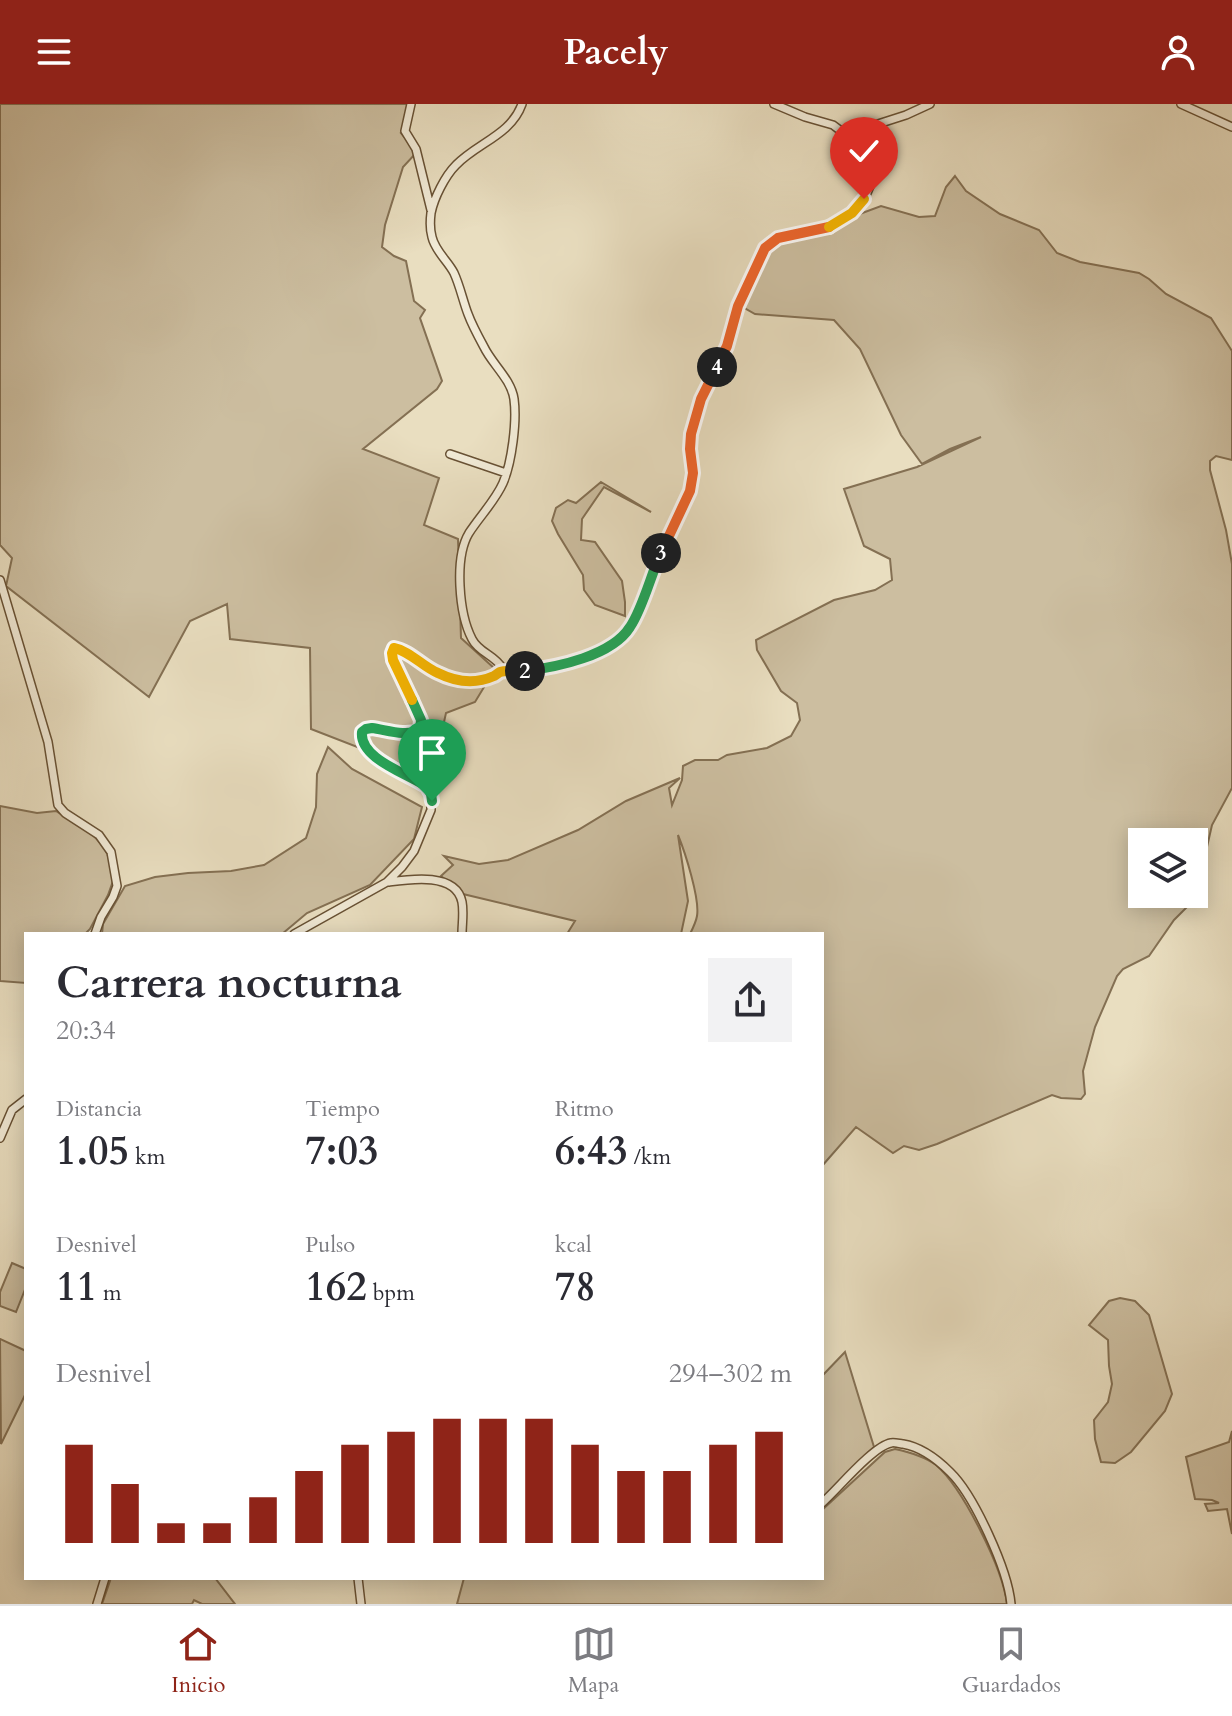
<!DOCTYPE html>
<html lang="es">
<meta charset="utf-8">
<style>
:root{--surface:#fff;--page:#f2f2f3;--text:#2b2b33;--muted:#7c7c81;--line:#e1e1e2;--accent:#8f2418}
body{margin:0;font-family:Cardo,serif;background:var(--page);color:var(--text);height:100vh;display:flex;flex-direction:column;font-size:30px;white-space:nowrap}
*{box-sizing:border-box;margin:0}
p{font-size:26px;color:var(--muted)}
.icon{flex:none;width:44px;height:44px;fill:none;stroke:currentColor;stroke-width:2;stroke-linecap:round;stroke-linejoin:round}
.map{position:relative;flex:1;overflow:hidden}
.panel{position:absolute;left:24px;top:828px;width:800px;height:648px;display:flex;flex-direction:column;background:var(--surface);border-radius:0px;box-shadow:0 4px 20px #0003}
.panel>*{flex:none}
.fabs{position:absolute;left:1128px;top:724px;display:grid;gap:16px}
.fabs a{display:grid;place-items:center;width:80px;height:80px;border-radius:0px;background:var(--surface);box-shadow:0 4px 20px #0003;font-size:40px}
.pin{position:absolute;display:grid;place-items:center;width:68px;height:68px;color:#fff;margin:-82px -34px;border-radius:50% 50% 50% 0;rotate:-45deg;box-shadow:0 0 8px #0007}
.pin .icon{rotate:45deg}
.km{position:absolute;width:40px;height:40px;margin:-20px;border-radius:50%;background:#222;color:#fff;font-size:22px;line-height:40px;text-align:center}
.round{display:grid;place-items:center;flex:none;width:84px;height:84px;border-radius:0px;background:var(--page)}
.summary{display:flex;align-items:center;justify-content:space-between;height:136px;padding:0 32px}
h1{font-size:44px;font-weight:700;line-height:60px}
.metrics{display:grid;grid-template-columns:repeat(3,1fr);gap:12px;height:136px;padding:8px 32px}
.metrics div{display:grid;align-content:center}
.metrics b{font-size:40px;font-weight:700}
.metrics small{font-size:22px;font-weight:400}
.metrics p{font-size:22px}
.chart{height:224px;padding:16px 32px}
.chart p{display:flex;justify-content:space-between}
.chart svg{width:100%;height:144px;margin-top:8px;stroke:var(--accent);stroke-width:6}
header{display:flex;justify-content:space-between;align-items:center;height:104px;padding:0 32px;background:var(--accent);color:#fff;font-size:36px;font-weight:700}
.dock{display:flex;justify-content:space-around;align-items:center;height:112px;border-top:2px solid var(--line);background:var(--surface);font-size:22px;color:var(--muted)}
.dock a{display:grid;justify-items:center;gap:4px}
.dock .selected{color:var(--accent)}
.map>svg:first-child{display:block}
.green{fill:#ccbea0;stroke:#847053;stroke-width:2;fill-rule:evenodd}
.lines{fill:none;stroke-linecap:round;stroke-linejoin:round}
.minor-casing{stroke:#685134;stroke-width:10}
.minor{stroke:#f1ead6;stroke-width:7}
.split-1-casing{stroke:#fff;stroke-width:16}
.split-2-casing{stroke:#fff;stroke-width:16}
.split-3-casing{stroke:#fff;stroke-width:16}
.split-4-casing{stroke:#fff;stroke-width:16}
.split-5-casing{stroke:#fff;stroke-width:16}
.split-6-casing{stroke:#fff;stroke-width:16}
.split-1{stroke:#22a559;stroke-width:10}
.split-2{stroke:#f5b400;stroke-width:10}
.split-3{stroke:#22a559;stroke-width:10}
.split-4{stroke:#f0652b;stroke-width:10}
.split-5{stroke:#f0652b;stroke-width:10}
.split-6{stroke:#f5b400;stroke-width:10}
</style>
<header><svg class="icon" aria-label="menu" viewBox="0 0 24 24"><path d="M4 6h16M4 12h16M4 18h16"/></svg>Pacely<svg class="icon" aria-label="person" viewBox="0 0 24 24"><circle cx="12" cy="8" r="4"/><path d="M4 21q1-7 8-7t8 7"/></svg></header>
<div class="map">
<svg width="1232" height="1500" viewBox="0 0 1232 1500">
<rect width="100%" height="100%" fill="#e9dec0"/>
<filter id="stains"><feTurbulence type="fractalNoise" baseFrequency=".0025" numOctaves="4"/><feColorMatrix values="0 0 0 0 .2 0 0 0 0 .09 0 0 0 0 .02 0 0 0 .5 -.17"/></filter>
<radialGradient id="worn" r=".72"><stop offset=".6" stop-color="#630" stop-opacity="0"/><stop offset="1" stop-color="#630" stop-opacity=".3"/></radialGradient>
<path class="green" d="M 0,0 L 411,0 L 405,27 L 401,29 L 417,48 L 403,63 L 385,121 L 382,143 L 394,152 L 406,157 L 414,197 L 425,206 L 420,214 L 442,277 L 437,285 L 363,345 L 439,374 L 424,421 L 458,435 L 461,534 L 495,565 L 475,598 L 446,609 L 432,672 L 311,625 L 310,544 L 230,535 L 227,500 L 190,517 L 149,593 L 6,482 L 12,454 L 0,441 Z
M 955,72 L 966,87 L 1000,110 L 1039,126 L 1057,149 L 1080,158 L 1139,169 L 1149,175 L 1166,190 L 1211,214 L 1232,247 L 1232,356 L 1216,352 L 1210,357 L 1210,366 L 1226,426 L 1232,460 L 1232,684 L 1212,721 L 1207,743 L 1197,763 L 1203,779 L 1196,794 L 1174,816 L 1149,852 L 1123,865 L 1117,872 L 1095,923 L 1083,967 L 1085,990 L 1081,995 L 1061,994 L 1052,991 L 937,1040 L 919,1046 L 904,1042 L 893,1049 L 856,1023 L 822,1062 L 822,830 L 690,830 C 693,824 696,818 697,812 C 700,795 685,748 678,731 L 688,797 L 681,830 L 567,830 L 575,817 L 463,790 L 441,772 L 453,761 L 444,752 L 479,760 L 508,756 L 578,726 L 626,697 L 680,674 L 669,684 L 672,701 L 682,676 L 683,662 L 695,656 L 718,656 L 727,651 L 767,644 L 791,632 L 800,616 L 797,599 L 781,587 L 757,546 L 756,536 L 834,496 L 875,486 L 892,476 L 890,455 L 864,442 L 844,385 L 917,363 L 981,333 L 950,345 L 922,360 L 901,331 L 860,245 L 834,216 L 755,210 L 741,202 L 764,152 L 773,140 L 790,133 L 823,130 L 845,120 L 857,111 L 881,102 L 919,113 L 935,112 L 946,83 ZM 1142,738 L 1194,738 L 1194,790 L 1142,790 Z
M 601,378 L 651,408 L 604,383 L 582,415 L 581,436 L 595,438 L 622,477 L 625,498 L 625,512 L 595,501 L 584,486 L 583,471 L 558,430 L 552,417 L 556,404 L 568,396 L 576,399 Z
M 328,643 L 352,665 L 422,703 L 414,735 L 370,781 L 307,809 L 282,830 L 102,830 L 103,820 L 125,782 L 155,773 L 188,769 L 231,767 L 264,761 L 306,734 L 316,703 L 317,670 Z
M 0,702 L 37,709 L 56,707 L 93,731 L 105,744 L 111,760 L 113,777 L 108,791 L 90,825 L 85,830 L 26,830 L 26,879 L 0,877 Z
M 12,1159 L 26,1165 L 26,1183 L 16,1208 L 0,1202 L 0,1188 Z
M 1120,1194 L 1135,1197 L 1149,1211 L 1172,1290 L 1165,1307 L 1131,1348 L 1115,1359 L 1101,1358 L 1095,1335 L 1094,1316 L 1108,1298 L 1112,1280 L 1109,1262 L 1108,1236 L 1089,1221 L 1109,1197 Z
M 0,1235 L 26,1247 L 26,1289 L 1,1340 Z
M 845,1248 L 874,1343 L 822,1395 L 822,1272 Z
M 1232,1327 L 1232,1430 L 1227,1405 L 1208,1407 L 1205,1400 L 1219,1399 L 1212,1396 L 1195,1395 L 1186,1353 L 1229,1338 Z
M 895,1345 C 909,1348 924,1352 936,1361 C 963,1384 1003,1465 1007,1500 L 457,1500 L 464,1474 L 822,1474 L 822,1406 L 885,1348 Z
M 111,1474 L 215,1474 L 235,1500 L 202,1500 L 194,1496 L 192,1500 L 102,1500 Z"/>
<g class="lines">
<g class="minor-casing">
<path id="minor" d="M 411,0 L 405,27 L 416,45 L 431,106
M 774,0 L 805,13 L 833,21 L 865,45 L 872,46
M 1181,0 L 1232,23
M 450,350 L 506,369
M 0,476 L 48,638 L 58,701 L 65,709 L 99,731 L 111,748 L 117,782 L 113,793 L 101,813 L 95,830
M 501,567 L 516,568 L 547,565 L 581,555 L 614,540 L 629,525 L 655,463 L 690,387 L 693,369 L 690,345 L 691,330 L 701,295 L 727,242 L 738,202 L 761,150 L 771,138 L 778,134 C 817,123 852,129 870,82 C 875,69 878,59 872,46 L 874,44 L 873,27 L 878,20 L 906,11 L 930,0
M 501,567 L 502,564 C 495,551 479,549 472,535 C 459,510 454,454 469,429 C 480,412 495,397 503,379 C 512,358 517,317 514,295 C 511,275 492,260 484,243 C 478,232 472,221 468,210 C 463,197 460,182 454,169 C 448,157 435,147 432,133 C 430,126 430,117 431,109 C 434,94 445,72 456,61 C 477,39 511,31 522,0
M 389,778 C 410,775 456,768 462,798 C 464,808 462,820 462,830
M 294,830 L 387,778 L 402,763 L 414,747 L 431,706 L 431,690 L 427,683 C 408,670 359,656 362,628 L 366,625 L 372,624 L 410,630 L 420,626 L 421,616 L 393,556 L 392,549 L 394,544 C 405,546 413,554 422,560 C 444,575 477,586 501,567
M 0,1034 L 12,1006 L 26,995
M 822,1399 C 837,1386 873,1342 891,1339 C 893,1338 901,1340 903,1340 C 921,1343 937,1355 950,1368 C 974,1391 1008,1466 1011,1500
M 358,1474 L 361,1500
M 97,1500 L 105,1474"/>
</g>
<use href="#minor" class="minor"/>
</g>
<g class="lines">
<g class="split-1-casing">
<path id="split-1" d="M 412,596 L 421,616 L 420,626 C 406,633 387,626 372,624 L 366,625 L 362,628 C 359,655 409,670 427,683 L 431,690 L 432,697"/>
</g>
<g class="split-2-casing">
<path id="split-2" d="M 412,596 L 393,556 L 392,549 L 394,544 C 410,547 423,563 438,569 C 456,578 476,580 494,572 C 496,571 498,569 500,568 C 506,566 517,568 525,567"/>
</g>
<g class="split-3-casing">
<path id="split-3" d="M 525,567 C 557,563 612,552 630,523 C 643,504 651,470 661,449"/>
</g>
<g class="split-4-casing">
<path id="split-4" d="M 661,449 L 690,387 L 693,369 L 690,345 L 691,330 L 701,295 L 717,263"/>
</g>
<g class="split-5-casing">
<path id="split-5" d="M 717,263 L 727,242 L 738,202 L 765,144 L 778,134 L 829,123"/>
</g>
<g class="split-6-casing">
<path id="split-6" d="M 829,123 L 852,109 L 864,95"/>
</g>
<use href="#split-1" class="split-1"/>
<use href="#split-2" class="split-2"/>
<use href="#split-3" class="split-3"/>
<use href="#split-4" class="split-4"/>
<use href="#split-5" class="split-5"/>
<use href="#split-6" class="split-6"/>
</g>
<rect width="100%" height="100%" filter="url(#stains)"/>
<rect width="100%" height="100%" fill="url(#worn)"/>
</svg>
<div class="fabs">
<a><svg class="icon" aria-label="layers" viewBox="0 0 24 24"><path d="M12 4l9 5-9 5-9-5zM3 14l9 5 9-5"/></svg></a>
</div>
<div class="pin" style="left:432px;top:697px;background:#1e9e55"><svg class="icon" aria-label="arrive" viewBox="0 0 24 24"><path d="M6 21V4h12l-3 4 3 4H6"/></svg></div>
<div class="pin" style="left:864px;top:95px;background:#d93025"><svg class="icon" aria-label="check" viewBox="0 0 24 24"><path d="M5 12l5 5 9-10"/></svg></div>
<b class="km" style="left:525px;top:567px">2</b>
<b class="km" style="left:661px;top:449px">3</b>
<b class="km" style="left:717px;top:263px">4</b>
<section class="panel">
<div class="summary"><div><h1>Carrera nocturna</h1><p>20:34</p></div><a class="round"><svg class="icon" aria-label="share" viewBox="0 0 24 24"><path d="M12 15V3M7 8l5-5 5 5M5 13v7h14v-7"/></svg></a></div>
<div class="metrics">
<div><p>Distancia</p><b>1.05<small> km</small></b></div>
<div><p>Tiempo</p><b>7:03</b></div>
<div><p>Ritmo</p><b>6:43<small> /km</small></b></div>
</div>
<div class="metrics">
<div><p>Desnivel</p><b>11<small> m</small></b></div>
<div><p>Pulso</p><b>162<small> bpm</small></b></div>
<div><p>kcal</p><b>78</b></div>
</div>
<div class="chart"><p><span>Desnivel</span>294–302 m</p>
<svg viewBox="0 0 160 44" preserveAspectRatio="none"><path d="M5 44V14M15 44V26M25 44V38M35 44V38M45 44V30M55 44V22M65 44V14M75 44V10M85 44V6M95 44V6M105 44V6M115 44V14M125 44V22M135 44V22M145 44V14M155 44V10"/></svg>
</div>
</section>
</div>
<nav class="dock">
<a class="selected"><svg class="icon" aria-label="home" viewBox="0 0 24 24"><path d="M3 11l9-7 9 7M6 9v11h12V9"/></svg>Inicio</a>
<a><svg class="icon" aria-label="map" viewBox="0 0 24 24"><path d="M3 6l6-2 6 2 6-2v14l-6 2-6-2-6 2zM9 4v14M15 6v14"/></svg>Mapa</a>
<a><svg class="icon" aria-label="saved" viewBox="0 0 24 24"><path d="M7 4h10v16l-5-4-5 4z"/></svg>Guardados</a>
</nav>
